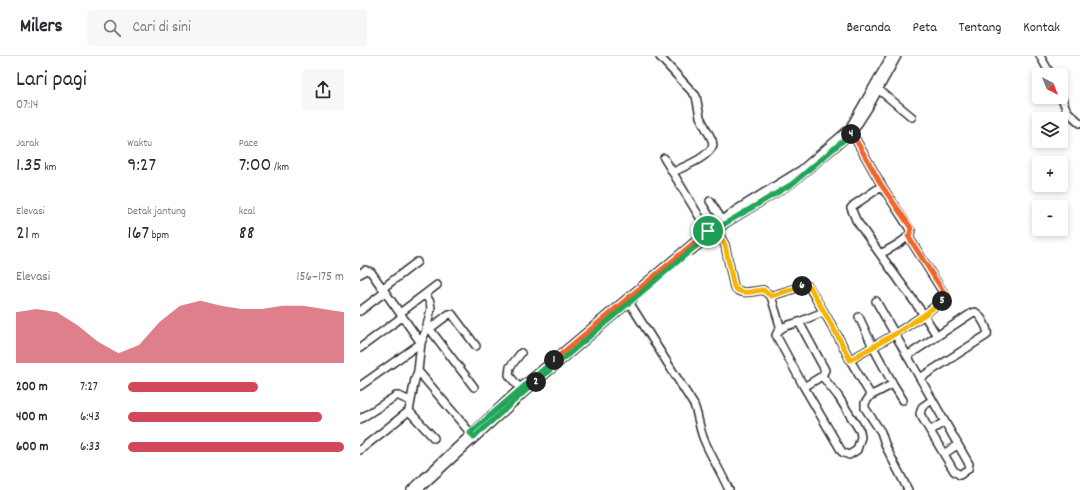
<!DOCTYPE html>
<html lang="id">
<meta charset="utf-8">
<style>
:root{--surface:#fff;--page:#f7f7f7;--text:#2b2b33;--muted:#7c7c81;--line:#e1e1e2;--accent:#d1495b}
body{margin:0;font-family:Dekko,sans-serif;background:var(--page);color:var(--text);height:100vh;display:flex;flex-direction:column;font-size:15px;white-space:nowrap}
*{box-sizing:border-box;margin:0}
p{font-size:13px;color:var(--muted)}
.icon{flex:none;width:22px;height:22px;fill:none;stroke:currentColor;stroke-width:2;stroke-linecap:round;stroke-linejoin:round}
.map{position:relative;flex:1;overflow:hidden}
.details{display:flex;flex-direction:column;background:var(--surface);width:360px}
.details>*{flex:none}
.needle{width:26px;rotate:138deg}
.buttons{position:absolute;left:672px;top:12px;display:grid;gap:8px}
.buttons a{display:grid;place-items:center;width:36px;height:36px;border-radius:4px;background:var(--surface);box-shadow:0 2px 6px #0003;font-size:20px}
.pin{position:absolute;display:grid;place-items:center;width:34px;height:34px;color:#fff;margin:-17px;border:2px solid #fff;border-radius:50%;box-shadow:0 1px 4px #0007}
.km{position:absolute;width:20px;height:20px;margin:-10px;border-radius:50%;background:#222;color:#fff;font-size:11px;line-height:20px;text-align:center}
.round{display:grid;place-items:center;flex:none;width:42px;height:42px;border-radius:4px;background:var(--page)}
.headline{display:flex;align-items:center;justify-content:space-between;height:68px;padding:0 16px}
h1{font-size:22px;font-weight:600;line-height:30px}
.figures{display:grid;grid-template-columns:repeat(3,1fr);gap:6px;height:68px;padding:4px 16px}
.figures div{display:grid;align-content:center}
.figures b{font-size:20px;font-weight:600}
.figures small{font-size:11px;font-weight:400}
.figures p{font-size:11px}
.chart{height:112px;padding:8px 16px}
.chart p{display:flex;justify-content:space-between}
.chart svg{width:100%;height:72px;margin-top:4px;fill:var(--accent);opacity:.7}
ul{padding:0 16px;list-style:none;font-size:13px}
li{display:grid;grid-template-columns:64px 48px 1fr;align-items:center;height:30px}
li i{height:10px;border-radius:5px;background:var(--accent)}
header{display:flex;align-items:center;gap:24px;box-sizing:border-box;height:56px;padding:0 20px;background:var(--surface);border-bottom:1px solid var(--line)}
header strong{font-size:19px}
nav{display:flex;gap:22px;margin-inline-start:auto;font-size:14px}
.search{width:280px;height:36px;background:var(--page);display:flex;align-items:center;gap:10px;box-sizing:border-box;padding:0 14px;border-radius:4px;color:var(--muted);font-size:15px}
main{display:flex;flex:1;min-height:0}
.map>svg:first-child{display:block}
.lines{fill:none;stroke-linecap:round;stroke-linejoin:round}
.minor-casing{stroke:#2b2b2b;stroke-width:10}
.minor{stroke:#fff;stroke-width:7}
.split-1-casing{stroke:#fff;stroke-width:8}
.split-2-casing{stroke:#fff;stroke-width:8}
.split-3-casing{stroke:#fff;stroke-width:8}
.split-4-casing{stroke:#fff;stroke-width:8}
.split-5-casing{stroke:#fff;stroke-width:8}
.split-6-casing{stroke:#fff;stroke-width:8}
.split-7-casing{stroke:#fff;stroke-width:8}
.split-1{stroke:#f0652b;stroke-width:5}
.split-2{stroke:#22a559;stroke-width:5}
.split-3{stroke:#22a559;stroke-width:5}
.split-4{stroke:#22a559;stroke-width:5}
.split-5{stroke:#f0652b;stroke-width:5}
.split-6{stroke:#f5b400;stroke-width:5}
.split-7{stroke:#f5b400;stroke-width:5}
</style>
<header>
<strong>Milers</strong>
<div class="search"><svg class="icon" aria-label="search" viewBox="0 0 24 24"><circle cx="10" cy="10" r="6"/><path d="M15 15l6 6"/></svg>Cari di sini</div>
<nav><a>Beranda</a><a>Peta</a><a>Tentang</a><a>Kontak</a></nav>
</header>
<main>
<section class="details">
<div class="headline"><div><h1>Lari pagi</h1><p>07:14</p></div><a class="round"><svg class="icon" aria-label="share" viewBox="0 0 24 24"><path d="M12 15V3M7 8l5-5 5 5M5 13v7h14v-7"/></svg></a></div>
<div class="figures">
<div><p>Jarak</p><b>1.35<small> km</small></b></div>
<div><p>Waktu</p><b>9:27</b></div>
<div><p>Pace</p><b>7:00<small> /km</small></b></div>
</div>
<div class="figures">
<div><p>Elevasi</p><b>21<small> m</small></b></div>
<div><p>Detak jantung</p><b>167<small> bpm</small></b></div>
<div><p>kcal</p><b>88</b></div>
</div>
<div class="chart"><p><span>Elevasi</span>156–175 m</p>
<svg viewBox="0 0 160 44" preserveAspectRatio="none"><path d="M0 44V13L10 11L20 13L30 21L40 31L50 38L60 33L70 19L80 9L90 6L100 9L110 11L120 11L130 9L140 9L150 11L160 13V44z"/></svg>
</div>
<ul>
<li><b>200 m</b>7:27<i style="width:60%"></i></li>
<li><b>400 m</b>6:43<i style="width:90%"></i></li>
<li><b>600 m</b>6:33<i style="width:100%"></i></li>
</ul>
</section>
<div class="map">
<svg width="720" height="434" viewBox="0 0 720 434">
<rect width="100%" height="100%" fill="#fff"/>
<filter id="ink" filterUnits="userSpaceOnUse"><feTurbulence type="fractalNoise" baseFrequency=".025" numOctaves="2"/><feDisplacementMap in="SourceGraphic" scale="8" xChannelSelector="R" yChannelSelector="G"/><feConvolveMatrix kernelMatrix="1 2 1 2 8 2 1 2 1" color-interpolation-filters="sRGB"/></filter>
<g filter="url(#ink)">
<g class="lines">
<g class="minor-casing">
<path id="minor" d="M 680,0 L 691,19
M 300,1 L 336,40 L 340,61 L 352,84 L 353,89 C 348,102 325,110 313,116
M 518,33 L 552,61
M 701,40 L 707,55 L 720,67
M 492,77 L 522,130 L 551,175 C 549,183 528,194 520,198 L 564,259 L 577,280
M 304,102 L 348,175
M 350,145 L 362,164
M 355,171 L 365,189 L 374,231 C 381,240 393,235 403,234 L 411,240 L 446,229 L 449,231 C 463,255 478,278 490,304 L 535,278 L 564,259 L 586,241 L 548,180
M 331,195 L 366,167 L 432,127 L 492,77 L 508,52 L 537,0
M 520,198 L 496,164 L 491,152 L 494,149 L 522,130
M 0,218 L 5,214 L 11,216 L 61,287
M 23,232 L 57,206
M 411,240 L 421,273
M 516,245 L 609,408 L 608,413 L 600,419 L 594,415 L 560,358 L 562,351 L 572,344
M 269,246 L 334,349 C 339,361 339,374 345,386 C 352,402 362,418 369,434
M 0,255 L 25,236
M 40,257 L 77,229
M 439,266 C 431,269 419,270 416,279 L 444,331 L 482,396 L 489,399 L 497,394 L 501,381 L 500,375 L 478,340 L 462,320
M 69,272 L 114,331
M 66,274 L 72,271 L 89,258 L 92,258 L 116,290
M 0,292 L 42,261
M 547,300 L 612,257 L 615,256 C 620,259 629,273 627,279 L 560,322
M 490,304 L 510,338 L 514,338 L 533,328 L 513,291 L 499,261
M 58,315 L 113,380
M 533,328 L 543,344
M 0,330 L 61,287
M 444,331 L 462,320 L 465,314 L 439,266 L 463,256
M 160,333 L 149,319 L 150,311 L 161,297
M 511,339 L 505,347 L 505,352 L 521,376 L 526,391 L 548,434
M 49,355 L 55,323 L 58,315 L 61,287 L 66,274 L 71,252 L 70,246 L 65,238
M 49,355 L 74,382
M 0,363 L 36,340 L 39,340 L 50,345
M 570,375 L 584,366
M 0,394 L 49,355
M 584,398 L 597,389
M 51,434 L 161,331 L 333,187 L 376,154 L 441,114 L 489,73 L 531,0
M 58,434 L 165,336 L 273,243"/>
</g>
<use href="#minor" class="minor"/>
</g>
</g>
<g class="lines" filter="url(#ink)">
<g class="split-1-casing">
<path id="split-1" d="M 194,304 L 348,175"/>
</g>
<g class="split-2-casing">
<path id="split-2" d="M 176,326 L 114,381 L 110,377 L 194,304"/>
</g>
<g class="split-3-casing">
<path id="split-3" d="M 176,326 L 329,196"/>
</g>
<g class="split-4-casing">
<path id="split-4" d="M 329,196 L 366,167 L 432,128 L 491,78"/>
</g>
<g class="split-5-casing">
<path id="split-5" d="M 491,78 L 492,77 L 522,130 L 551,172 L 550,178 L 548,180 L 585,238 L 586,241 L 582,245"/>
</g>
<g class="split-6-casing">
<path id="split-6" d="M 442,230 L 446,229 L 450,231 C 463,255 478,278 490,304 L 535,278 L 564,259 L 582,245"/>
</g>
<g class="split-7-casing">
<path id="split-7" d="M 348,175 L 354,170 L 365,189 L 374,231 C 381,240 393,235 403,234 L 411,240 L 442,230"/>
</g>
<use href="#split-1" class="split-1"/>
<use href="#split-2" class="split-2"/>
<use href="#split-3" class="split-3"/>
<use href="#split-4" class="split-4"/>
<use href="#split-5" class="split-5"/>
<use href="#split-6" class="split-6"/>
<use href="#split-7" class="split-7"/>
</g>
</svg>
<div class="buttons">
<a><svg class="needle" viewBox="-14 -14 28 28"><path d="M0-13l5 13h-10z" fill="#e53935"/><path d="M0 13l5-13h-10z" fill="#7c7c81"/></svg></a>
<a><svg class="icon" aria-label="layers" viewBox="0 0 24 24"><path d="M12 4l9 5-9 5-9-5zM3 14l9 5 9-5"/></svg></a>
<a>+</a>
<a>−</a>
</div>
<div class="pin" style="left:348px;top:175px;background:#1e9e55"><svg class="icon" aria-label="arrive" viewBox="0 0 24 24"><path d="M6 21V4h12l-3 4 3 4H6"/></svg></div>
<b class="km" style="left:194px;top:304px">1</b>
<b class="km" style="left:176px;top:326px">2</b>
<b class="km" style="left:491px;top:78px">4</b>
<b class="km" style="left:582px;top:245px">5</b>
<b class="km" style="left:442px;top:230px">6</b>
</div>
</main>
